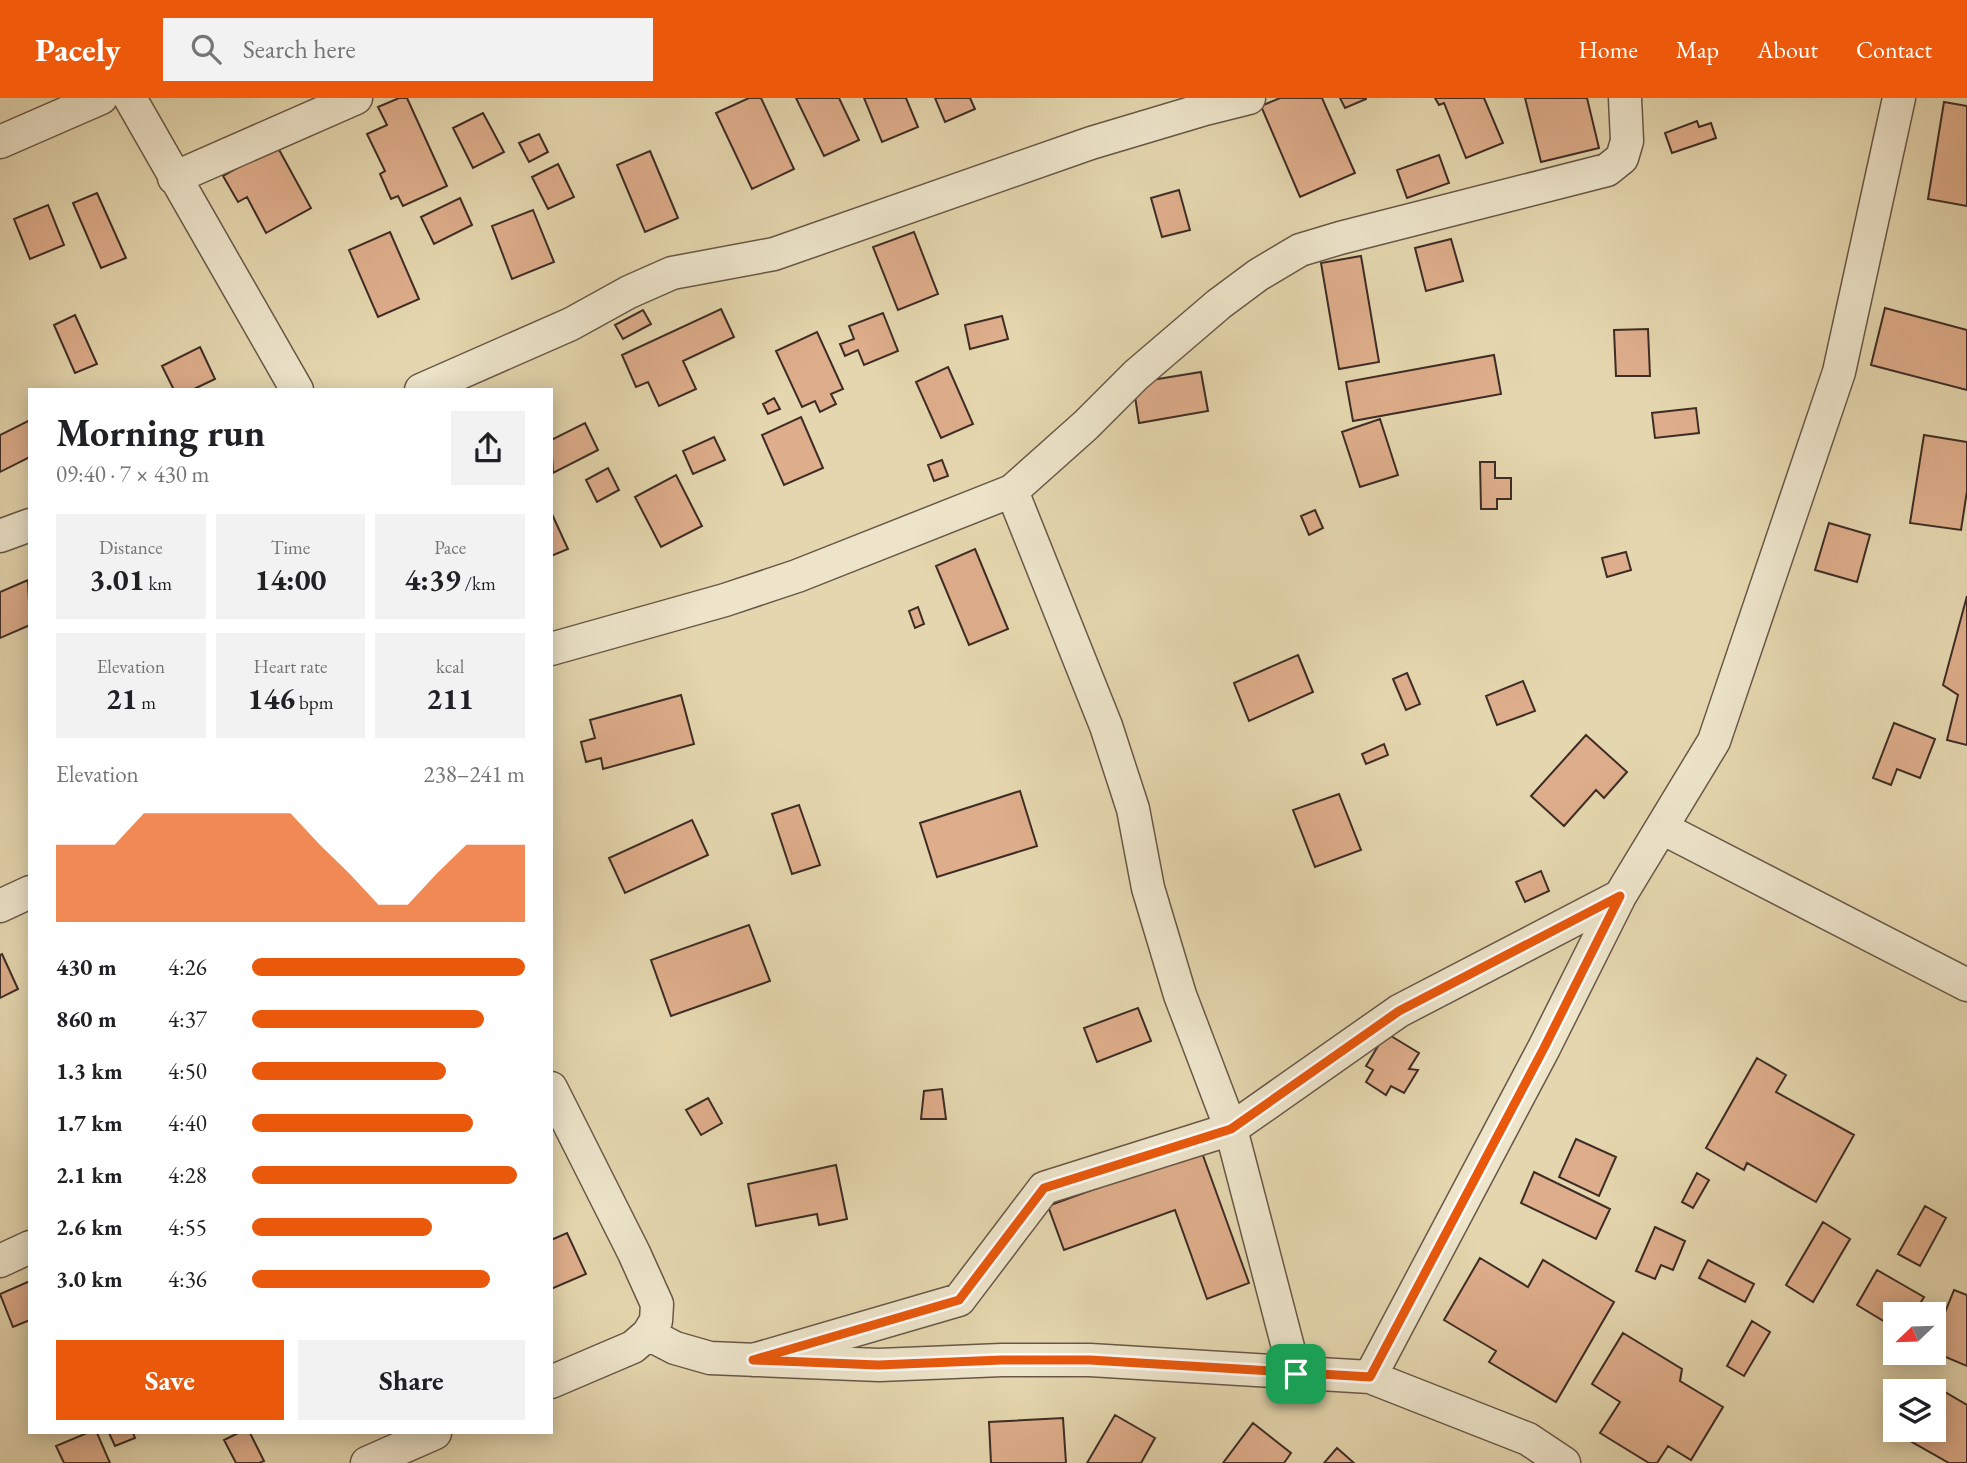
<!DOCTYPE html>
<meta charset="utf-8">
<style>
:root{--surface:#fff;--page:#f2f2f2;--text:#202124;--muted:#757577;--accent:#ea580c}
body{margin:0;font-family:"EB Garamond",serif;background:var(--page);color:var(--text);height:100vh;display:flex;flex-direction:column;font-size:26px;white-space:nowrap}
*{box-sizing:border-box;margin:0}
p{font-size:23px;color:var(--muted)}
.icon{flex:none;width:38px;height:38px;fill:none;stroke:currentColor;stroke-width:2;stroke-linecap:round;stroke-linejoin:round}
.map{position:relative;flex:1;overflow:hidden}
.sheet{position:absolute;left:28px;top:290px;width:525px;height:1046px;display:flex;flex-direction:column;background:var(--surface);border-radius:0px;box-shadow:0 4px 18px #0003}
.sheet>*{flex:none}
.needle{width:46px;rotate:247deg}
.controls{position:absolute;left:1883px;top:1204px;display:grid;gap:14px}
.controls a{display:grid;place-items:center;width:63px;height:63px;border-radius:0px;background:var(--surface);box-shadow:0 4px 18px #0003;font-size:35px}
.pin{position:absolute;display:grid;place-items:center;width:60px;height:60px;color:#fff;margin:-30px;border-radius:14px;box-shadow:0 4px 10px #0006}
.round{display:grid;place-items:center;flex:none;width:74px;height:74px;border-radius:0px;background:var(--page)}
.summary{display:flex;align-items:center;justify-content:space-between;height:119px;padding:0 28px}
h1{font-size:38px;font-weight:700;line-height:52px}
.metrics{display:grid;grid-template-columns:repeat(3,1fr);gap:10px;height:119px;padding:7px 28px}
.metrics div{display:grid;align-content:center;border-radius:0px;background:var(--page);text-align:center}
.metrics b{font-size:30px;font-weight:700}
.metrics small{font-size:19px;font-weight:400}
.metrics p{font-size:19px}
.chart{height:196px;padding:14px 28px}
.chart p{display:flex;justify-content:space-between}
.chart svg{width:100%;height:126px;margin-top:7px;fill:var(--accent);opacity:.7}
.primary-button{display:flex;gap:14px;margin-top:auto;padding:14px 28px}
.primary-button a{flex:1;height:80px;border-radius:0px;background:var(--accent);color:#fff;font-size:28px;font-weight:700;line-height:80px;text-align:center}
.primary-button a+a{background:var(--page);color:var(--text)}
ul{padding:0 28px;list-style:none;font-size:23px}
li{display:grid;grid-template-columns:112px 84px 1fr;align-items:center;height:52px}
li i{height:18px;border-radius:9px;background:var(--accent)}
header{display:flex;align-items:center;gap:42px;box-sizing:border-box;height:98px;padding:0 35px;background:var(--accent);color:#fff}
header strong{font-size:33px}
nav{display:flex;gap:38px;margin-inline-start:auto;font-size:24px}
.search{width:490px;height:63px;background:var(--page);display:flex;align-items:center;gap:18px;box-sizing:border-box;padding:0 24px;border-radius:0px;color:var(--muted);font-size:26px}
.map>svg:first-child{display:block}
.building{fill:#dead8b;stroke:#3e2d25;stroke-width:2}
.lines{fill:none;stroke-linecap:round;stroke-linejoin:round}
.street-casing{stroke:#685747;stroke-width:35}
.street{stroke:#ede4ca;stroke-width:32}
.route-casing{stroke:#fff;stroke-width:14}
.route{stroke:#ea580c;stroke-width:9}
</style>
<header>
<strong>Pacely</strong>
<div class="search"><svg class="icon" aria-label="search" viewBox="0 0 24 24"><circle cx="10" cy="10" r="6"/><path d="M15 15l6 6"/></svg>Search here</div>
<nav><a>Home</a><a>Map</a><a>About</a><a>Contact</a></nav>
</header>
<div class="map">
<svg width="1967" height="1365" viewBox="0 0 1967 1365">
<rect width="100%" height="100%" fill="#e4d6ae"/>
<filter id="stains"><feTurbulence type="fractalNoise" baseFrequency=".00286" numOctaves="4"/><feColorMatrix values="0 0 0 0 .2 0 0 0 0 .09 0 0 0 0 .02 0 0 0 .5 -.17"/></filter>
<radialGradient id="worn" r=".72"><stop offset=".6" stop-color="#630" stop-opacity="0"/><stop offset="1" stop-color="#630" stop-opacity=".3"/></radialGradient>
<path class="building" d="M 399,0 L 407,0 L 447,88 L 403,108 L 398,98 L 391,101 L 380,76 L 385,73 L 367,36 L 387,27 L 378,9 Z
M 749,0 L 761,0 L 794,71 L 752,91 L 716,15 Z
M 796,0 L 839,0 L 859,42 L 824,58 Z
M 864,0 L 906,0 L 918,29 L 882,44 Z
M 935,0 L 970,0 L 975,11 L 945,24 Z
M 1280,0 L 1322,0 L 1355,75 L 1300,99 L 1261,8 Z
M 1340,0 L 1366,0 L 1366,1 L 1345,10 Z
M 1435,0 L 1484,0 L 1503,45 L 1466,60 L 1444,5 L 1439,7 Z
M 1525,0 L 1587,0 L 1599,50 L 1541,64 Z
M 1944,4 L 1967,8 L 1967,108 L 1928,101 Z
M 483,15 L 504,54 L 473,70 L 453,30 Z
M 1697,23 L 1699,29 L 1711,25 L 1716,40 L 1672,55 L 1665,35 Z
M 539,36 L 548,54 L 529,64 L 519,45 Z
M 277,48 L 311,110 L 266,135 L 247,99 L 238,104 L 223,78 Z
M 650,53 L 678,120 L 645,134 L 617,67 Z
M 1439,57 L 1449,85 L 1407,100 L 1397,72 Z
M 558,66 L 574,99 L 548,111 L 532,79 Z
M 1179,92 L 1190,132 L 1162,139 L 1151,100 Z
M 97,95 L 126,160 L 101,170 L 73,105 Z
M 460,100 L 472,127 L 434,146 L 421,119 Z
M 48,107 L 64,147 L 30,161 L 14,121 Z
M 533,112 L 554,164 L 512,181 L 492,128 Z
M 390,134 L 419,201 L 378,219 L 349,152 Z
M 914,134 L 938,196 L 898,212 L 873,149 Z
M 1451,141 L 1463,183 L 1426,193 L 1415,150 Z
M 1361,158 L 1379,264 L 1339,271 L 1321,165 Z
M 1885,210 L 1967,232 L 1967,292 L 1871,267 Z
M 721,211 L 734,239 L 683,263 L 696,291 L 659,308 L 648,284 L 636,289 L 622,257 Z
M 643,212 L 651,226 L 623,241 L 615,227 Z
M 883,215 L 898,253 L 864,267 L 858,252 L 845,258 L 840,246 L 854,241 L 849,228 Z
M 75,217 L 97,266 L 75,275 L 54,227 Z
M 1002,218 L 1008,241 L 970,251 L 965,227 Z
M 1648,231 L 1650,278 L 1616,278 L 1614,232 Z
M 817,234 L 843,291 L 831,296 L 836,306 L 820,314 L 815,303 L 802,309 L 776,253 Z
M 200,249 L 215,281 L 192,292 L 174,292 L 162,268 Z
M 1494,257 L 1501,296 L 1353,323 L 1346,284 Z
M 948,269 L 973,326 L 941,340 L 916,284 Z
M 1201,274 L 1208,313 L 1139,325 L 1133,285 Z
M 774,300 L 780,311 L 768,316 L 763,306 Z
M 1696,310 L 1699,335 L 1655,340 L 1652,315 Z
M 801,319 L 823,370 L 784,387 L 762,337 Z
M 1380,321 L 1398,377 L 1360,389 L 1342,334 Z
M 30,322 L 30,359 L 0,374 L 0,337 Z
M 585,325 L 598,352 L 553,375 L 551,342 Z
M 1924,337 L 1967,344 L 1967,393 L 1961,432 L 1910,425 Z
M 714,339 L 725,362 L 693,376 L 683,353 Z
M 942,362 L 948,378 L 934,383 L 928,367 Z
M 1480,364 L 1495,364 L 1495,380 L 1511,380 L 1511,401 L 1497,401 L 1497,411 L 1481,411 Z
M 608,370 L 619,392 L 597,404 L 586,382 Z
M 676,377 L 702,428 L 661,449 L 635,399 Z
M 1315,412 L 1323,430 L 1309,437 L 1301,418 Z
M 551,414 L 568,451 L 551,458 Z
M 1829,425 L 1870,437 L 1857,484 L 1815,472 Z
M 975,451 L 1008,531 L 969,547 L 936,468 Z
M 1626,454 L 1631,472 L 1607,479 L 1602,460 Z
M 28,482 L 30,527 L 0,540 L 0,494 Z
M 1967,498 L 1967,647 L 1947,642 L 1958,597 L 1943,587 Z
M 918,509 L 924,526 L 915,530 L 909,513 Z
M 1298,557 L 1313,594 L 1249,623 L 1234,585 Z
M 1407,575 L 1420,606 L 1406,612 L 1393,581 Z
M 1523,583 L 1535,613 L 1497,627 L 1486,598 Z
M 681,597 L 694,646 L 603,671 L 601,660 L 586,664 L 581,644 L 595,640 L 590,622 Z
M 1894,625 L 1935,641 L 1920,680 L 1897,671 L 1891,687 L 1873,680 Z
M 1586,637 L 1627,674 L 1604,700 L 1596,692 L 1564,728 L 1531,698 Z
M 1384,646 L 1388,657 L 1366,666 L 1362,656 Z
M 1020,693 L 1037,748 L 937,779 L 920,725 Z
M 1339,696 L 1361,752 L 1315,769 L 1293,712 Z
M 799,707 L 820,767 L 792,776 L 772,716 Z
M 692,722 L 708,757 L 625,795 L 609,760 Z
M 1541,773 L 1549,793 L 1525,804 L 1516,784 Z
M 749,827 L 770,883 L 671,918 L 651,862 Z
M 2,856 L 18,891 L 0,900 L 0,857 Z
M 1138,910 L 1151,943 L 1097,964 L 1084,930 Z
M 1386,935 L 1419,955 L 1409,971 L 1418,972 L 1404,995 L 1391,988 L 1386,997 L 1366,984 L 1373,972 L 1366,968 Z
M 1757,960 L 1786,977 L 1776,994 L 1854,1037 L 1816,1104 L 1747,1065 L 1744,1072 L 1706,1050 Z
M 942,991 L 946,1021 L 921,1021 L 924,993 Z
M 708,1000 L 722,1025 L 701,1037 L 686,1012 Z
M 1576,1041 L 1616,1059 L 1599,1098 L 1559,1079 Z
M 1201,1052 L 1249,1185 L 1207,1201 L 1175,1112 L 1064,1152 L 1048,1108 Z
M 836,1067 L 847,1121 L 819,1127 L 817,1116 L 756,1128 L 748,1086 Z
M 1534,1074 L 1610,1111 L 1596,1141 L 1521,1105 Z
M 1697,1075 L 1709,1082 L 1693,1110 L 1682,1104 Z
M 1925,1108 L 1946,1120 L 1920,1168 L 1898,1156 Z
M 1823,1124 L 1850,1141 L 1813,1204 L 1786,1187 Z
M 1655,1129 L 1685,1143 L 1673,1172 L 1661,1167 L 1655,1181 L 1636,1173 Z
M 567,1135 L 586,1176 L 551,1191 L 551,1142 Z
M 1480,1160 L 1528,1189 L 1543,1162 L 1614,1204 L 1556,1304 L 1489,1264 L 1496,1253 L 1444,1222 Z
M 1708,1162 L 1754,1186 L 1745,1204 L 1699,1180 Z
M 1877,1172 L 1924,1199 L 1914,1216 L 1895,1216 L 1895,1230 L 1857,1207 Z
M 30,1183 L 30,1222 L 13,1229 L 0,1196 Z
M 1954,1192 L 1967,1197 L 1967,1268 L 1934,1254 L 1934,1242 Z
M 1752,1223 L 1770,1234 L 1744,1278 L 1727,1268 Z
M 1623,1235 L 1682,1271 L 1680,1283 L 1723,1309 L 1691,1362 L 1668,1348 L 1657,1365 L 1649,1365 L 1600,1335 L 1620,1304 L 1592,1286 Z
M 1928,1284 L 1967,1307 L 1967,1365 L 1949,1365 L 1898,1336 L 1900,1332 L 1934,1332 L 1934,1293 L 1922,1293 Z
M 1115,1317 L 1155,1340 L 1141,1365 L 1087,1365 Z
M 1063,1320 L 1066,1365 L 991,1365 L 989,1324 Z
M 1253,1325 L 1291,1355 L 1284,1365 L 1223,1365 Z
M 87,1335 L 97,1335 L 110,1365 L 64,1365 L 56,1348 Z
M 109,1335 L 133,1335 L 135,1340 L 115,1348 Z
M 238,1335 L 250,1335 L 264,1363 L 259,1365 L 236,1365 L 224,1342 Z
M 1337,1350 L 1354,1365 L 1324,1365 Z"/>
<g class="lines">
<g class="street-casing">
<path id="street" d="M 130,0 L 297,292
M 0,44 L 101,0
M 174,80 L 356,0
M 421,292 L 571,226 L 629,194 L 672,175 L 774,156 L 1091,45 L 1205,11 L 1249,0
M 1012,393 L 1106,628 L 1133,711 L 1148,790 L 1180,897 L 1231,1031 L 1295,1276
M 0,438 L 30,427
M 551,551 L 725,502 L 797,478 L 1012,393 L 1086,327 L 1136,277 L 1219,206 L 1258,177 L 1300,152 L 1340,140 L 1607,72 L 1622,60 L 1627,43 L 1625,0
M 1662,730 L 1967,887
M 0,808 L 30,794
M 551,990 L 634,1155 L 657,1206 L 656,1223 L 648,1236 L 633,1249 L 551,1284
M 0,1163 L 30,1149
M 648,1236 L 675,1250 L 710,1260 L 879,1267 L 1002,1262 L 1090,1262 L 1370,1279 L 1528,1341 L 1564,1365
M 753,1262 L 959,1202 L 1044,1090 L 1231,1031 L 1399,913 L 1620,798
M 1370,1279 L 1544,950 L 1620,798 L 1714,643 L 1839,274 L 1899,0
M 367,1365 L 435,1335"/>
</g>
<use href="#street" class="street"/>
</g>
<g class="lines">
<g class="route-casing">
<path id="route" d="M 1620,798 L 1544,950 L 1370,1279 L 1090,1262 L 1002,1262 L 878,1267 L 753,1262 L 959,1202 L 1044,1090 L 1231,1031 L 1399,913 Z"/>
</g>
<use href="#route" class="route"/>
</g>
<rect width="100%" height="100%" filter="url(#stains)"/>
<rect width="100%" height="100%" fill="url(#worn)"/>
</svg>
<div class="controls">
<a><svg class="needle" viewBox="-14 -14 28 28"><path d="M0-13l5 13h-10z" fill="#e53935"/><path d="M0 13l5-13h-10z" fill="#757577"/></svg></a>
<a><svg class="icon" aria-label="layers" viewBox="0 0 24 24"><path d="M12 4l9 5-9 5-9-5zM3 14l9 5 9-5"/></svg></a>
</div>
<div class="pin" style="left:1296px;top:1276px;background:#1e9e55"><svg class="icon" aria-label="arrive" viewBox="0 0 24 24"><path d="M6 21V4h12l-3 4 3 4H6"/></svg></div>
<section class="sheet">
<div class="summary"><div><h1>Morning run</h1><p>09:40 · 7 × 430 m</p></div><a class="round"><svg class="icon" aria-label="share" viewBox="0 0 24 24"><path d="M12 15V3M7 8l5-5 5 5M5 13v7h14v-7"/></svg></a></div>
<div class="metrics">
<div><p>Distance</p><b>3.01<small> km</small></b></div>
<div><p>Time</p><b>14:00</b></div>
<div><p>Pace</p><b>4:39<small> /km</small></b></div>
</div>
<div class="metrics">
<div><p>Elevation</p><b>21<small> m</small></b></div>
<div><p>Heart rate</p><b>146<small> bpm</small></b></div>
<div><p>kcal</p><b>211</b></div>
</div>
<div class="chart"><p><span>Elevation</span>238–241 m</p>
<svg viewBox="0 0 160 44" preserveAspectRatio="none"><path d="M0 44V17L10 17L20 17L30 6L40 6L50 6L60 6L70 6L80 6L90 17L100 27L110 38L120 38L130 27L140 17L150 17L160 17V44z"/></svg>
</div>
<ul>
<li><b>430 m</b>4:26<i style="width:100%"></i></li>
<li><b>860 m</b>4:37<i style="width:85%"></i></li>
<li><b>1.3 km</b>4:50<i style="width:71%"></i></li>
<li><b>1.7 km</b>4:40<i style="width:81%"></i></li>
<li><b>2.1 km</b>4:28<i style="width:97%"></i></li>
<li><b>2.6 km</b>4:55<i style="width:66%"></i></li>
<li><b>3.0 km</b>4:36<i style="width:87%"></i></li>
</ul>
<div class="primary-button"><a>Save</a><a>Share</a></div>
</section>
</div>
